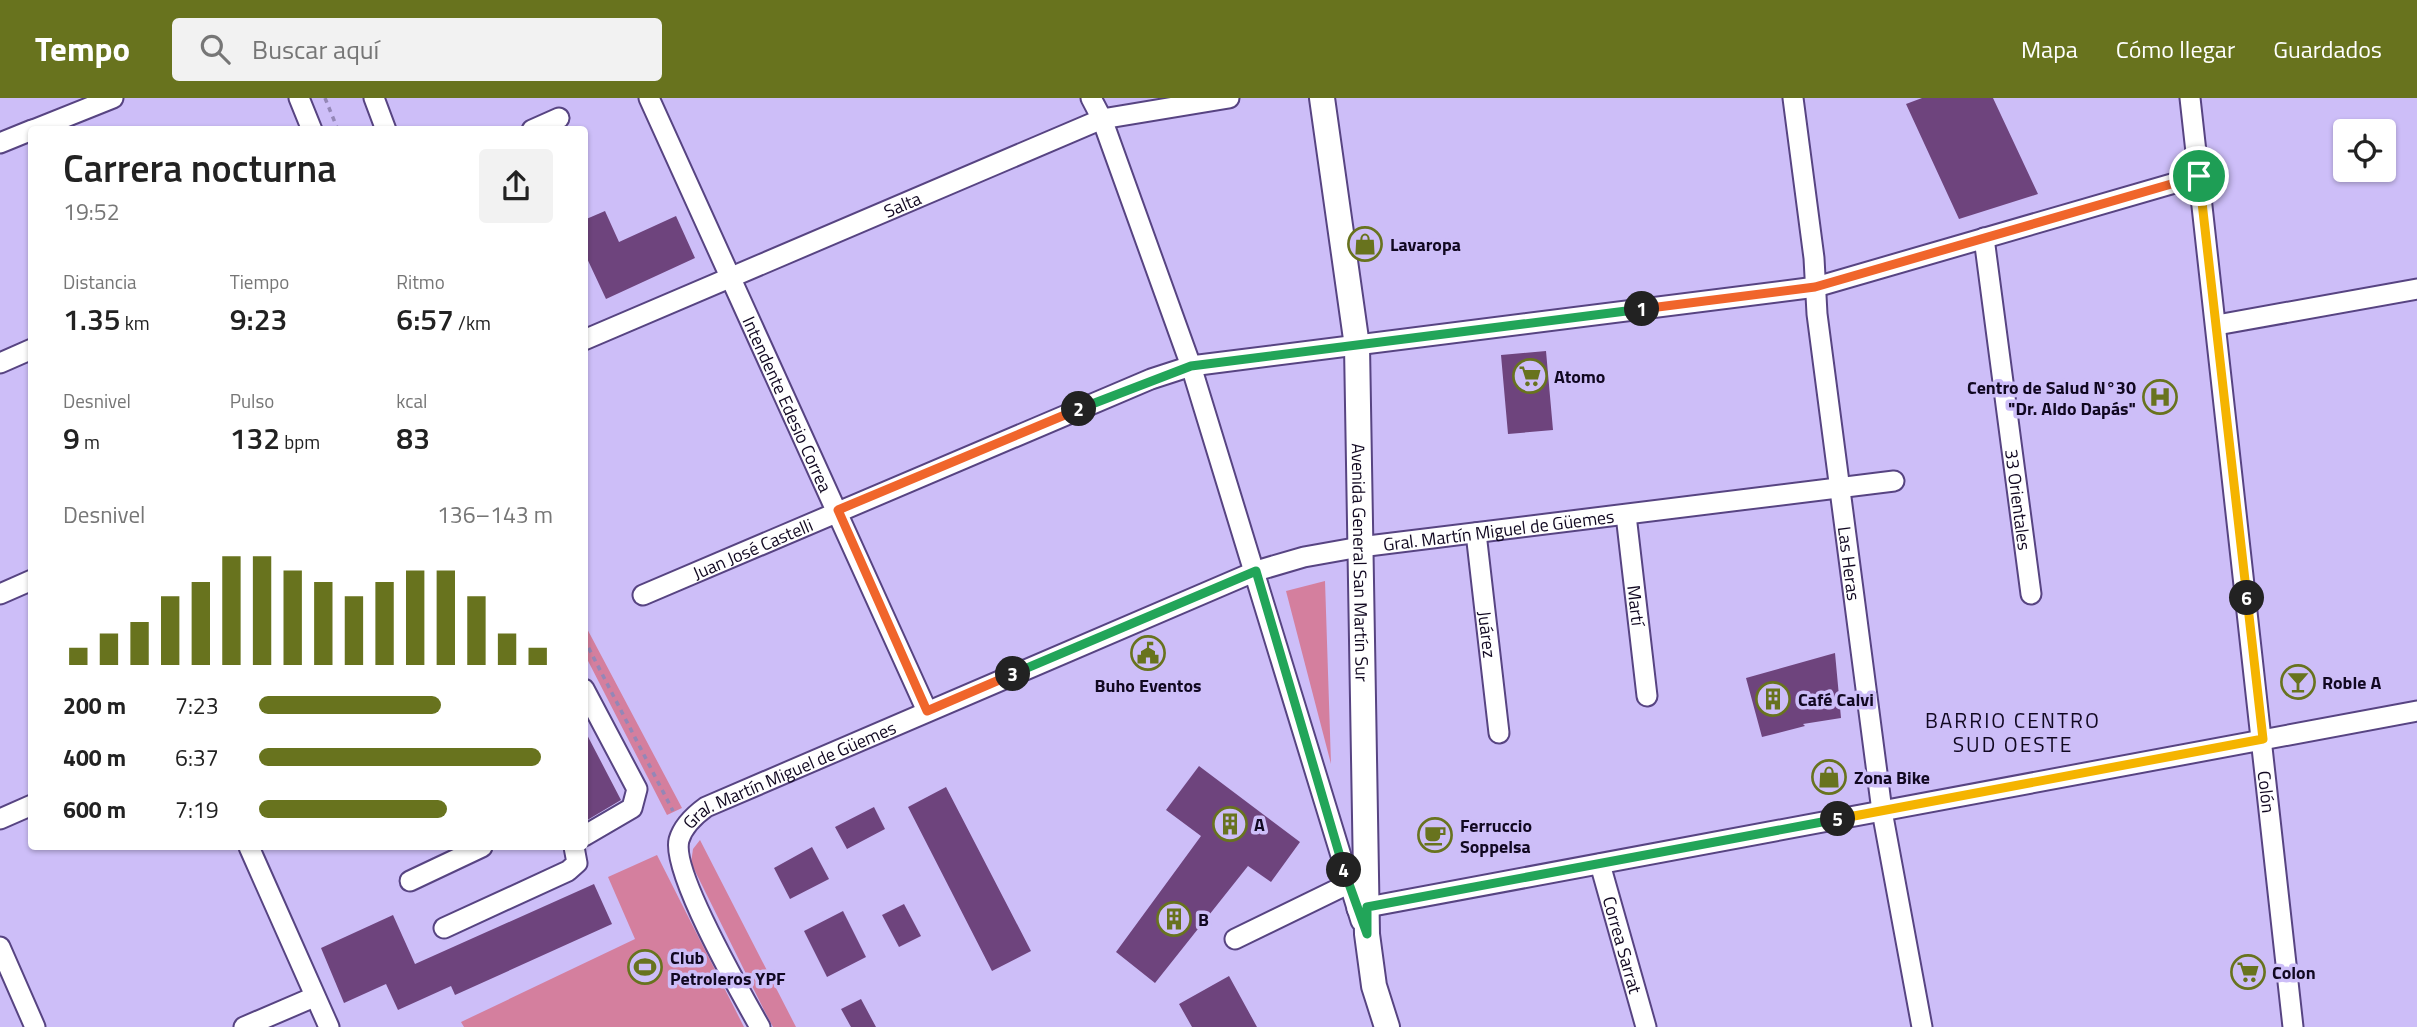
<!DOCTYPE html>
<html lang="es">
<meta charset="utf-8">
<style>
:root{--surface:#fff;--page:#f2f2f2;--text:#222;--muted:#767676;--accent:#68731e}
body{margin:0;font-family:"Titillium Web",sans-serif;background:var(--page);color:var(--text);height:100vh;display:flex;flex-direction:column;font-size:26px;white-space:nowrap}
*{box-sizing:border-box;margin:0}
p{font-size:23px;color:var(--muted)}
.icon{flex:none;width:38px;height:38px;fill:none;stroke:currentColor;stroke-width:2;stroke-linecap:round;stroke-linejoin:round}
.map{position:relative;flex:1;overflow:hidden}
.side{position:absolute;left:28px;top:28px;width:560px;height:724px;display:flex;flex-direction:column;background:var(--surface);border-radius:7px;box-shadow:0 2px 5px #0004}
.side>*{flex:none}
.buttons{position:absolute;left:2333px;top:21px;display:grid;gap:14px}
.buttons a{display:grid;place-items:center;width:63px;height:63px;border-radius:7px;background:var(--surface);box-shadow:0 2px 5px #0004;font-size:35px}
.pin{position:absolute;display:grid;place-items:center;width:60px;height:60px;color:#fff;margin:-30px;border:4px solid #fff;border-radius:50%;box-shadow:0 2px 7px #0007}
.km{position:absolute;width:35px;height:35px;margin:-18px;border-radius:50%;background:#222;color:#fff;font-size:19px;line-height:35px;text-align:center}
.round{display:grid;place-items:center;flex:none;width:74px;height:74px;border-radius:7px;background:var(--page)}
.summary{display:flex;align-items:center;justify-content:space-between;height:119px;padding:0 35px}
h1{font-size:38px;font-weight:600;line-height:52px}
.stats{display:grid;grid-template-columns:repeat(3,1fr);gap:10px;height:119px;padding:7px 35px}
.stats div{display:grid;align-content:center}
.stats b{font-size:30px;font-weight:600}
.stats small{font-size:19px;font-weight:400}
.stats p{font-size:19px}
.chart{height:196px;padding:14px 35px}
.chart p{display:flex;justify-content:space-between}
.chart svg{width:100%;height:126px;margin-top:7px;stroke:var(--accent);stroke-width:6}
ul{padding:0 35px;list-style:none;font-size:23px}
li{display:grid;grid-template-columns:112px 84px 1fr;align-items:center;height:52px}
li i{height:18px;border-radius:9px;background:var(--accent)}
header{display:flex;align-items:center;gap:42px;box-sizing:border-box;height:98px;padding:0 35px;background:var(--accent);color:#fff}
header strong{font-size:33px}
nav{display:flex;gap:38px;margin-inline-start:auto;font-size:24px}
.search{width:490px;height:63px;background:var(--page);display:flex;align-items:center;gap:18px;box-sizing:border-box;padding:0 24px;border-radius:7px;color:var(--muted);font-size:26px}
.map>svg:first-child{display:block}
.green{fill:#d47f9e}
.building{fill:#6e447d}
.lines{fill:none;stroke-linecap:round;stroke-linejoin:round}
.minor-casing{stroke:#574482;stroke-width:23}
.major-casing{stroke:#574482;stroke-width:28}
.path{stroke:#9487b7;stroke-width:3.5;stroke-dasharray:5 5;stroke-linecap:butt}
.minor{stroke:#fff;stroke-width:19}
.major{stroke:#fff;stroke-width:24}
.split-1-casing{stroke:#fff;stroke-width:14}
.split-2-casing{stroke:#fff;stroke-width:14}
.split-3-casing{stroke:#fff;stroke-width:14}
.split-4-casing{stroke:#fff;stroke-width:14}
.split-5-casing{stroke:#fff;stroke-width:14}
.split-6-casing{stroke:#fff;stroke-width:14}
.split-7-casing{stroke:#fff;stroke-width:14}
.split-1{stroke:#f0652b;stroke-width:9}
.split-2{stroke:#22a559;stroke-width:9}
.split-3{stroke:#f0652b;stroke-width:9}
.split-4{stroke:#22a559;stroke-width:9}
.split-5{stroke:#22a559;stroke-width:9}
.split-6{stroke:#f5b400;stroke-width:9}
.split-7{stroke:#f5b400;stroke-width:9}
.labels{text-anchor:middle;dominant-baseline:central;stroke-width:7;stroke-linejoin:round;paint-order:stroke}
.street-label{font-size:18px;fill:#110821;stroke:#cdbef8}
.poi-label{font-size:18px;font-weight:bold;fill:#110821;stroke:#cdbef8;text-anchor:start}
.quarter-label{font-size:21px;letter-spacing:2px;fill:#110821;stroke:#cdbef8}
</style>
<header>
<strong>Tempo</strong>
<div class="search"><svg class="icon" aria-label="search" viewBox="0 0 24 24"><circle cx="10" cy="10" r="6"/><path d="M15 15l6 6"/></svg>Buscar aquí</div>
<nav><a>Mapa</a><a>Cómo llegar</a><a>Guardados</a></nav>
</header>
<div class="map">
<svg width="2417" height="929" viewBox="0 0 2417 929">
<rect width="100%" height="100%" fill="#cdbef8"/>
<path class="green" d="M 1325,483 L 1331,666 L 1286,493 Z
M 584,525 L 682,710 L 667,717 L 585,557 Z
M 700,742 L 796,929 L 773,929 L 764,912 L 691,765 L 693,751 Z
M 657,757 L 744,929 L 464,929 L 461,924 L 635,841 L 608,779 Z"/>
<path class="building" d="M 1922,0 L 1993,0 L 2038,96 L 1959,121 L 1906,6 Z
M 605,113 L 619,144 L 676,118 L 695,160 L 606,201 L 584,154 L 584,122 Z
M 1546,253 L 1553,332 L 1508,336 L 1501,257 Z
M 1835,555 L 1841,620 L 1803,626 L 1805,628 L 1762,639 L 1746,580 Z
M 584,631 L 621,702 L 584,724 Z
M 1199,668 L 1300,744 L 1271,784 L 1248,768 L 1155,885 L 1116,854 L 1201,738 L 1166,712 Z
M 946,689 L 1031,853 L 992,873 L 908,709 Z
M 874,709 L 885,731 L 847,751 L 835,729 Z
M 812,749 L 829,781 L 790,801 L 774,770 Z
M 594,786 L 612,826 L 455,897 L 451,888 L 398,912 L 386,886 L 344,905 L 321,850 L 393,817 L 415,866 Z
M 904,806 L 921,838 L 899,849 L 882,817 Z
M 843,813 L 866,859 L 827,879 L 804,833 Z
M 1229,878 L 1257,929 L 1192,929 L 1179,906 Z
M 861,901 L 876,929 L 851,929 L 841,911 Z"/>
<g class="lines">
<g class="minor-casing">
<g id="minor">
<path d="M 299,0 L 312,32"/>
<path d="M 374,0 L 386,32"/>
<path id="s1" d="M 649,0 L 927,613"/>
<path d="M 1091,0 L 1102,21 L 1191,268 L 1361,823"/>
<path id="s2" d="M 1793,0 L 1814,160 L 1817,216 L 1882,713 L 1922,929"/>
<path id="s3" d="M 2190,0 L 2293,929"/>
<path d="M 33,32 L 113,0"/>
<path d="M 532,32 L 559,20"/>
<path d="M 0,45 L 32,32"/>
<path id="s4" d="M 1984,140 L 2031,496"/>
<path d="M 2217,227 L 2417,191"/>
<path id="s5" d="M 584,242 L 1102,21 L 1229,0"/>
<path d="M 0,265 L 32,251"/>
<path id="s6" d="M 1626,417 L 1647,598"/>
<path id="s7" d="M 1476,435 L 1499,635"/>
<path d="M 0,496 L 32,482"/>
<path id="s8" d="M 643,497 L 1151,281 L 1191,268 L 1816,189 L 2199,78"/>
<path d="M 584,591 L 637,691 L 632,710 L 584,738"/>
<path d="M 0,721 L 32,707"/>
<path d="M 249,749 L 329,929"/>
<path id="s9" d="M 1600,766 L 1646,929"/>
<path d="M 410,783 L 482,749"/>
<path d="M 1357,811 L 2417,613"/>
<path d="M 444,830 L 568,773 L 577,765 L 574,749"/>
<path d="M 1235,841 L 1348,786"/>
<path d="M 0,849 L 35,929"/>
<path d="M 244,929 L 314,899"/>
<path id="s10" d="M 760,929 C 742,897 671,773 679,742 C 683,728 695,717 706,709 L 1256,473 L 1304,459 L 1360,449 L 1894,383"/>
</g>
</g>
<g class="major-casing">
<g id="major">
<path id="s11" d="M 1322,0 L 1357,248 L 1367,836 L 1374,888 L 1387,929"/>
</g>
</g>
<path class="path" d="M 325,0 L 338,32
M 584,541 L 673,713"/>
<use href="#minor" class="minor"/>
<use href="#major" class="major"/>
</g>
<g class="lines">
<g class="split-1-casing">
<path id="split-1" d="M 1642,211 L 1815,189 L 2199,78"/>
</g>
<g class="split-2-casing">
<path id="split-2" d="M 1079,311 L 1191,268 L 1642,211"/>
</g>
<g class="split-3-casing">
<path id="split-3" d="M 1013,576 L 927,613 L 838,412 L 1079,311"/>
</g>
<g class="split-4-casing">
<path id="split-4" d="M 1013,576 L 1256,473 L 1344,772"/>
</g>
<g class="split-5-casing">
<path id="split-5" d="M 1344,772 L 1367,836 L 1367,809 L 1838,721"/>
</g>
<g class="split-6-casing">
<path id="split-6" d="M 1838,721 L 2263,641 L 2247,500"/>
</g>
<g class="split-7-casing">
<path id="split-7" d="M 2199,78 L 2247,500"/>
</g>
<use href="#split-1" class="split-1"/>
<use href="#split-2" class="split-2"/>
<use href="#split-3" class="split-3"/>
<use href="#split-4" class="split-4"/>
<use href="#split-5" class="split-5"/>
<use href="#split-6" class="split-6"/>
<use href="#split-7" class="split-7"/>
</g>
<defs>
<g id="shop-ring" transform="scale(1.75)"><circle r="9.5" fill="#cdbef8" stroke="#68731e" stroke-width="1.5"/><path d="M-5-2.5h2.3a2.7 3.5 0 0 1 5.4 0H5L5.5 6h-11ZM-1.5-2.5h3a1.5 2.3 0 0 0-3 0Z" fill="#68731e"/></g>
<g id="supermarket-ring" transform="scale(1.75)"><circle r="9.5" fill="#cdbef8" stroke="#68731e" stroke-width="1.5"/><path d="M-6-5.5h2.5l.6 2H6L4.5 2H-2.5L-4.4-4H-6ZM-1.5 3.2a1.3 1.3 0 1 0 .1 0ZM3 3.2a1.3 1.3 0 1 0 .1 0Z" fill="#68731e"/></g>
<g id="hospital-ring" transform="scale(1.75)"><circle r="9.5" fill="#cdbef8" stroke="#68731e" stroke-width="1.5"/><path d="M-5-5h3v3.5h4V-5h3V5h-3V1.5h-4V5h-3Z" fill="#68731e"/></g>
<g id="civic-ring" transform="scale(1.75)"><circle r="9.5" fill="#cdbef8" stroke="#68731e" stroke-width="1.5"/><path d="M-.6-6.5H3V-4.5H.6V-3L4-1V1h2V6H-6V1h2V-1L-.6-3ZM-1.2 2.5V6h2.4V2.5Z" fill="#68731e"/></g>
<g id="bar-ring" transform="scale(1.75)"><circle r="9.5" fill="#cdbef8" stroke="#68731e" stroke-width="1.5"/><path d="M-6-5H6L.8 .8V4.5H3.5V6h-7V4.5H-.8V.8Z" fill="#68731e"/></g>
<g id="building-ring" transform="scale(1.75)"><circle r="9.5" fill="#cdbef8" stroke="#68731e" stroke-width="1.5"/><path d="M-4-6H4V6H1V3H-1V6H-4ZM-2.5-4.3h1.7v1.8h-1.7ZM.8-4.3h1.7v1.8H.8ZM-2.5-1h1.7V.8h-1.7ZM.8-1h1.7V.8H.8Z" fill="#68731e"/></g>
<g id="cafe-ring" transform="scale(1.75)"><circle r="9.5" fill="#cdbef8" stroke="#68731e" stroke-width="1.5"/><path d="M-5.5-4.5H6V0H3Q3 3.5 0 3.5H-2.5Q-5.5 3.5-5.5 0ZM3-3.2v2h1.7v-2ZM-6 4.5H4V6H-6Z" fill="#68731e"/></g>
<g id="stadium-ring" transform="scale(1.75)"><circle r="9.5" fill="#cdbef8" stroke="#68731e" stroke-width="1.5"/><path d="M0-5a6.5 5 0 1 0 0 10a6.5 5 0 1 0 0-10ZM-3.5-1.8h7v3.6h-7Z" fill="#68731e"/></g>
</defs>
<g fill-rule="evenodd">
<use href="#shop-ring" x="1365" y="146"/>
<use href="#supermarket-ring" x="1530" y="278"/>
<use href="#hospital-ring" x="2160" y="299"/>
<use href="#civic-ring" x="1148" y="555"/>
<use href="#bar-ring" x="2298" y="584"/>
<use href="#building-ring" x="1773" y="601"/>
<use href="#shop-ring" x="1829" y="679"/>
<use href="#building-ring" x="1230" y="726"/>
<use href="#cafe-ring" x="1435" y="737"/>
<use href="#building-ring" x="1174" y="821"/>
<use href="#stadium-ring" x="645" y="869"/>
<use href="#supermarket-ring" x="2248" y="874"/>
</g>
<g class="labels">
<g class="street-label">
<text stroke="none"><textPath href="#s5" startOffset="346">Salta</textPath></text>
<text stroke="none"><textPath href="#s1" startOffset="336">Intendente Edesio Correa</textPath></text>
<text stroke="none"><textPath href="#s4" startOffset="264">33 Orientales</textPath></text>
<text stroke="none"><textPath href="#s10" startOffset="1094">Gral. Martín Miguel de Güemes</textPath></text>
<text stroke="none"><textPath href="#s8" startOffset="119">Juan José Castelli</textPath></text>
<text stroke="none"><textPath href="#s11" startOffset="467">Avenida General San Martín Sur</textPath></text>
<text stroke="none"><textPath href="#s2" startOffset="469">Las Heras</textPath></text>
<text stroke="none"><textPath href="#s6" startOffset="91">Martí</textPath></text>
<text stroke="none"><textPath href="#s7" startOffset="102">Juárez</textPath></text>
<text stroke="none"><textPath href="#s10" startOffset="338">Gral. Martín Miguel de Güemes</textPath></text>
<text stroke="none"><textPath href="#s3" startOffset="698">Colón</textPath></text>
<text stroke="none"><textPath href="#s9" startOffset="84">Correa Sarrat</textPath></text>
</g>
<g class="poi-label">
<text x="1390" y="146">Lavaropa</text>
<text x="1554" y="278">Atomo</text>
<text x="2136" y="289" text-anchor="end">Centro de Salud N°30<tspan x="2136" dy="21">"Dr. Aldo Dapás"</tspan></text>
<text x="2322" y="584">Roble A</text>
<text x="1148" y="587" text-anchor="middle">Buho Eventos</text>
<text x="1798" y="601">Café Calvi</text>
<text x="1854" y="679">Zona Bike</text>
<text x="1254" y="726">A</text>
<text x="1460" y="727">Ferruccio<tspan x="1460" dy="21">Soppelsa</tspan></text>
<text x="1198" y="821">B</text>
<text x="670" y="859">Club<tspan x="670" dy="21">Petroleros YPF</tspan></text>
<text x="2272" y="874">Colon</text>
</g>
<g class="quarter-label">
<text x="2013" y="622">BARRIO CENTRO<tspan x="2013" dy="24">SUD OESTE</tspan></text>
</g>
</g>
</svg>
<div class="buttons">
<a><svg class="icon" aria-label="locate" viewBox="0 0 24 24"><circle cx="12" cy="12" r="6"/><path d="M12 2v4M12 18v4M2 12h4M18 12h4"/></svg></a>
</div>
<div class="pin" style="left:2199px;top:78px;background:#1e9e55"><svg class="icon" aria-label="arrive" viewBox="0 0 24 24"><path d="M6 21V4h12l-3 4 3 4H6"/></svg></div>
<b class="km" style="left:1642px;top:211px">1</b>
<b class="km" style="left:1079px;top:311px">2</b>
<b class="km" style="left:1013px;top:576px">3</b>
<b class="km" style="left:1344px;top:772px">4</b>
<b class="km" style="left:1838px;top:721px">5</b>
<b class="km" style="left:2247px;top:500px">6</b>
<section class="side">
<div class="summary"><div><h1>Carrera nocturna</h1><p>19:52</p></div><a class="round"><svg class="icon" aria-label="share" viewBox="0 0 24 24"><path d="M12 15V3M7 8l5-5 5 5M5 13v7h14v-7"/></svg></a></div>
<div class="stats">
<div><p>Distancia</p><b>1.35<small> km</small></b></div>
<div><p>Tiempo</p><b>9:23</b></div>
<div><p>Ritmo</p><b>6:57<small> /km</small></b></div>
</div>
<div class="stats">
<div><p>Desnivel</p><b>9<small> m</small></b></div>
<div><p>Pulso</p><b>132<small> bpm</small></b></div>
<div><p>kcal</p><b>83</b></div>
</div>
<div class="chart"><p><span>Desnivel</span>136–143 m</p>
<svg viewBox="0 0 160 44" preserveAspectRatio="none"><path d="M5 44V38M15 44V33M25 44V29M35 44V20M45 44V15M55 44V6M65 44V6M75 44V11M85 44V15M95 44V20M105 44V15M115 44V11M125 44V11M135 44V20M145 44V33M155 44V38"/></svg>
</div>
<ul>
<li><b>200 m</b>7:23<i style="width:62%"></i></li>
<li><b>400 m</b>6:37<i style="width:96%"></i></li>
<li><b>600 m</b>7:19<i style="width:64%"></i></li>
</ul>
</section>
</div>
